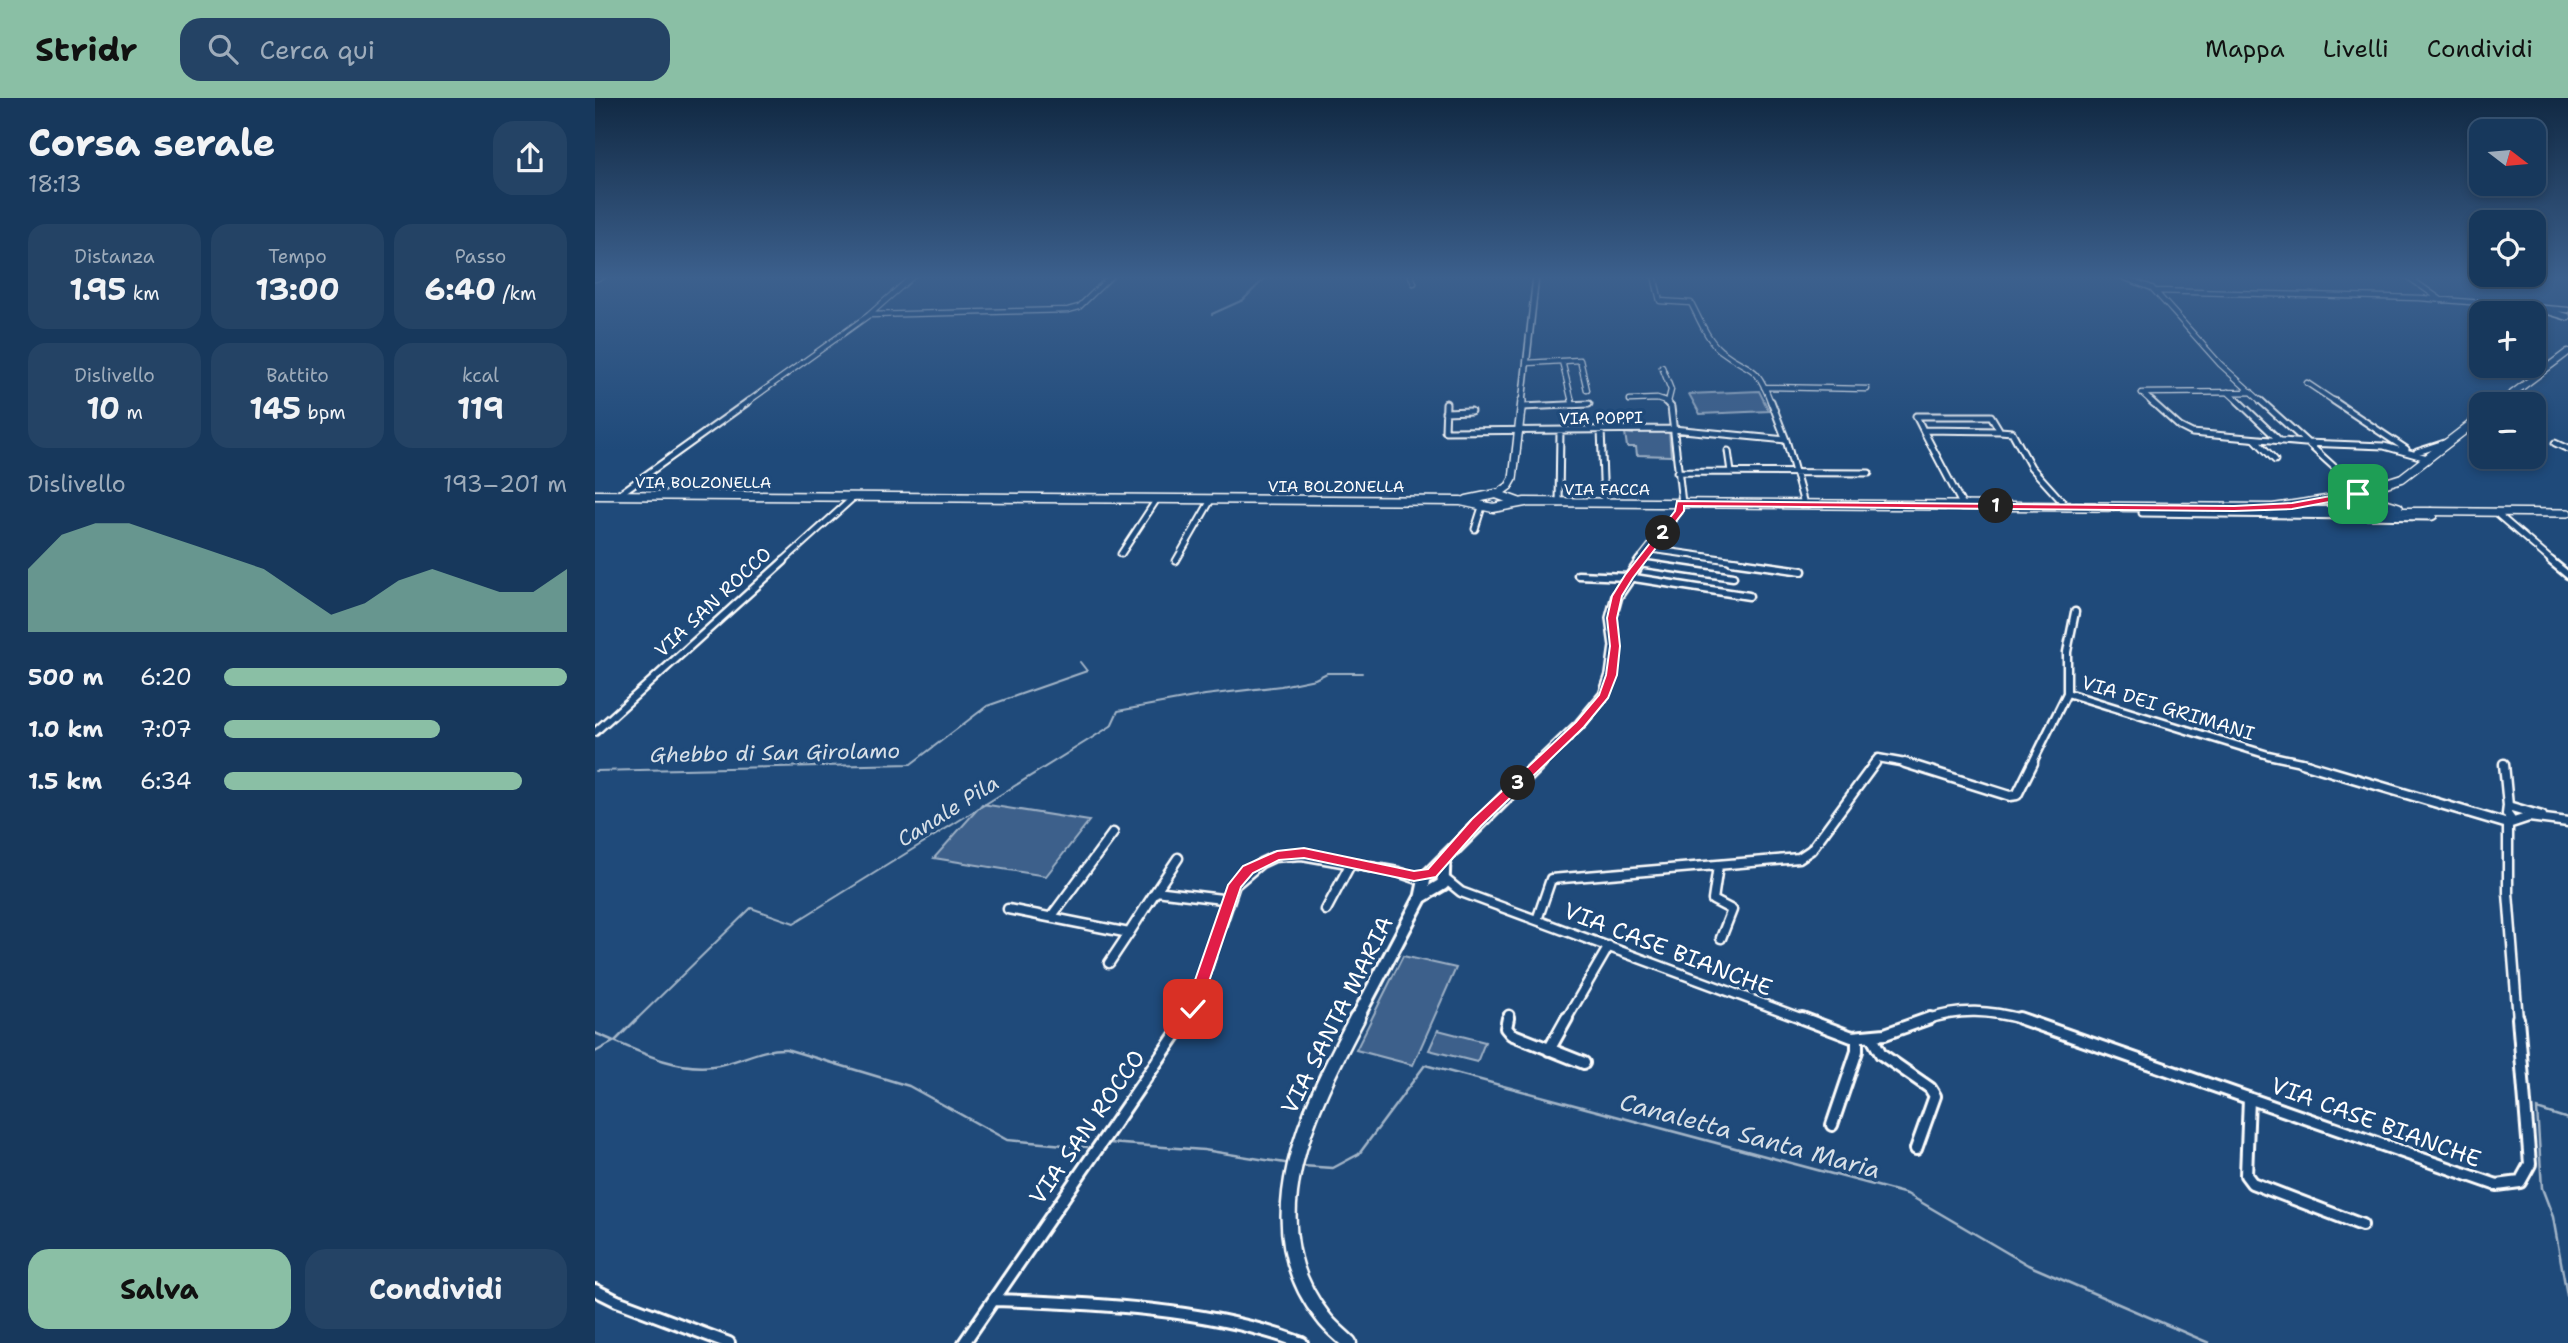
<!DOCTYPE html>
<html lang="it">
<meta charset="utf-8">
<style>
:root{--surface:#17385c;--page:#244365;--text:#f1f3f6;--muted:#9eacbb;--line:#365272;--accent:#8abfa5}
body{margin:0;font-family:"Shantell Sans",sans-serif;background:var(--page);color:var(--text);height:100vh;display:flex;flex-direction:column;font-size:26px;white-space:nowrap}
*{box-sizing:border-box;margin:0}
p{font-size:23px;color:var(--muted)}
.icon{flex:none;width:38px;height:38px;fill:none;stroke:currentColor;stroke-width:2;stroke-linecap:round;stroke-linejoin:round}
.map{position:relative;flex:1;overflow:hidden}
.details{display:flex;flex-direction:column;background:var(--surface);width:595px}
.details>*{flex:none}
.needle{width:46px;rotate:106deg}
.fabs{position:absolute;left:1874px;top:21px;display:grid;gap:14px}
.fabs a{display:grid;place-items:center;width:77px;height:77px;border-radius:14px;background:var(--surface);box-shadow:0 4px 10px #0003,0 0 0 2px var(--line);font-size:35px}
.pin{position:absolute;display:grid;place-items:center;width:60px;height:60px;color:#fff;margin:-30px;border-radius:14px;box-shadow:0 4px 10px #0006}
.km{position:absolute;width:35px;height:35px;margin:-18px;border-radius:50%;background:#222;color:#fff;font-size:19px;line-height:35px;text-align:center}
.round{display:grid;place-items:center;flex:none;width:74px;height:74px;border-radius:21px;background:var(--page)}
.headline{display:flex;align-items:center;justify-content:space-between;height:119px;padding:0 28px}
h1{font-size:38px;font-weight:700;line-height:52px}
.figures{display:grid;grid-template-columns:repeat(3,1fr);gap:10px;height:119px;padding:7px 28px}
.figures div{display:grid;align-content:center;border-radius:18px;background:var(--page);text-align:center}
.figures b{font-size:30px;font-weight:700}
.figures small{font-size:19px;font-weight:400}
.figures p{font-size:19px}
.chart{height:196px;padding:14px 28px}
.chart p{display:flex;justify-content:space-between}
.chart svg{width:100%;height:126px;margin-top:7px;fill:var(--accent);opacity:.7}
.primary-button{display:flex;gap:14px;margin-top:auto;padding:14px 28px}
.primary-button a{flex:1;height:80px;border-radius:21px;background:var(--accent);color:#111;font-size:28px;font-weight:700;line-height:80px;text-align:center}
.primary-button a+a{background:var(--page);color:var(--text)}
ul{padding:0 28px;list-style:none;font-size:23px}
li{display:grid;grid-template-columns:112px 84px 1fr;align-items:center;height:52px}
li i{height:18px;border-radius:9px;background:var(--accent)}
header{display:flex;align-items:center;gap:42px;box-sizing:border-box;height:98px;padding:0 35px;background:var(--accent);color:#111}
header strong{font-size:33px}
nav{display:flex;gap:38px;margin-inline-start:auto;font-size:24px}
.search{width:490px;height:63px;background:var(--page);display:flex;align-items:center;gap:18px;box-sizing:border-box;padding:0 24px;border-radius:21px;color:var(--muted);font-size:26px}
main{display:flex;flex:1;min-height:0}
.map>svg:first-child{display:block}
.green{fill:#3c618b;stroke:#9eb0c5;stroke-width:2}
.lines{fill:none;stroke-linecap:round;stroke-linejoin:round}
.stream-far1{stroke:#a3b5c8;stroke-width:2}
.stream{stroke:#a3b5c8;stroke-width:2.5}
.street-far4-casing{stroke:#fff;stroke-width:7}
.street-far3-casing{stroke:#fff;stroke-width:9}
.street-far2-casing{stroke:#fff;stroke-width:11}
.street-far1-casing{stroke:#fff;stroke-width:13}
.street-casing{stroke:#fff;stroke-width:16}
.secondary-far4-casing{stroke:#fff;stroke-width:8}
.secondary-far3-casing{stroke:#fff;stroke-width:10}
.secondary-far2-casing{stroke:#fff;stroke-width:14}
.secondary-far1-casing{stroke:#fff;stroke-width:17}
.secondary-casing{stroke:#fff;stroke-width:19}
.primary-far1-casing{stroke:#fff;stroke-width:9}
.primary-casing{stroke:#fff;stroke-width:11}
.street-far4{stroke:#1f4a7a;stroke-width:4.5}
.street-far3{stroke:#1f4a7a;stroke-width:5}
.street-far2{stroke:#1f4a7a;stroke-width:6}
.street-far1{stroke:#1f4a7a;stroke-width:8}
.street{stroke:#1f4a7a;stroke-width:10}
.secondary-far4{stroke:#1f4a7a;stroke-width:5}
.secondary-far3{stroke:#1f4a7a;stroke-width:7}
.secondary-far2{stroke:#1f4a7a;stroke-width:9}
.secondary-far1{stroke:#1f4a7a;stroke-width:11}
.secondary{stroke:#1f4a7a;stroke-width:14}
.primary-far1{stroke:#1f4a7a;stroke-width:6}
.primary{stroke:#1f4a7a;stroke-width:8}
.route{fill:#e11d48;stroke:#fff;stroke-width:2}
.labels{text-anchor:middle;dominant-baseline:central;stroke-width:7;stroke-linejoin:round;paint-order:stroke}
.far-street-label{font-size:16px;fill:#fff;stroke:#1f4a7a}
.street-label{font-size:19px;fill:#fff;stroke:#1f4a7a}
.water-label{font-size:21px;font-style:italic;fill:#d8e0e8;stroke:#1f4a7a}
.near-street-label{font-size:23px;fill:#fff;stroke:#1f4a7a}
.near-water-label{font-size:24px;font-style:italic;fill:#d8e0e8;stroke:#1f4a7a}
</style>
<header>
<strong>Stridr</strong>
<div class="search"><svg class="icon" aria-label="search" viewBox="0 0 24 24"><circle cx="10" cy="10" r="6"/><path d="M15 15l6 6"/></svg>Cerca qui</div>
<nav><a>Mappa</a><a>Livelli</a><a>Condividi</a></nav>
</header>
<main>
<section class="details">
<div class="headline"><div><h1>Corsa serale</h1><p>18:13</p></div><a class="round"><svg class="icon" aria-label="share" viewBox="0 0 24 24"><path d="M12 15V3M7 8l5-5 5 5M5 13v7h14v-7"/></svg></a></div>
<div class="figures">
<div><p>Distanza</p><b>1.95<small> km</small></b></div>
<div><p>Tempo</p><b>13:00</b></div>
<div><p>Passo</p><b>6:40<small> /km</small></b></div>
</div>
<div class="figures">
<div><p>Dislivello</p><b>10<small> m</small></b></div>
<div><p>Battito</p><b>145<small> bpm</small></b></div>
<div><p>kcal</p><b>119</b></div>
</div>
<div class="chart"><p><span>Dislivello</span>193–201 m</p>
<svg viewBox="0 0 160 44" preserveAspectRatio="none"><path d="M0 44V22L10 10L20 6L30 6L40 10L50 14L60 18L70 22L80 30L90 38L100 34L110 26L120 22L130 26L140 30L150 30L160 22V44z"/></svg>
</div>
<ul>
<li><b>500 m</b>6:20<i style="width:100%"></i></li>
<li><b>1.0 km</b>7:07<i style="width:63%"></i></li>
<li><b>1.5 km</b>6:34<i style="width:87%"></i></li>
</ul>
<div class="primary-button"><a>Salva</a><a>Condividi</a></div>
</section>
<div class="map">
<svg width="1973" height="1245" viewBox="0 0 1973 1245">
<rect width="100%" height="100%" fill="#1f4a7a"/>
<filter id="ink" filterUnits="userSpaceOnUse"><feTurbulence type="fractalNoise" baseFrequency=".0143" numOctaves="2"/><feDisplacementMap in="SourceGraphic" scale="14" xChannelSelector="R" yChannelSelector="G"/><feConvolveMatrix kernelMatrix="1 2 1 2 8 2 1 2 1" color-interpolation-filters="sRGB"/></filter>
<g filter="url(#ink)">
<path class="green" d="M 1164,293 L 1174,313 L 1105,316 L 1094,296 Z
M 1038,332 L 1074,333 L 1076,358 L 1042,357 L 1041,349 L 1032,349 L 1030,335 L 1038,336 Z
M 387,706 L 494,723 L 451,778 L 339,760 Z
M 808,858 L 861,870 L 818,967 L 761,952 Z
M 843,932 L 890,944 L 882,964 L 834,952 Z"/>
<g class="lines">
<path class="stream-far1" d="M 617,216 L 648,202 L 672,178
M 0,673 L 316,666 L 392,608 L 492,573 L 485,564
M 41,922 L 156,810 L 199,825 L 516,628 L 523,613 L 610,597 L 686,588 L 720,581 L 732,575 L 767,575"/>
<path class="stream" d="M 0,935 C 37,950 77,973 118,968 C 144,965 164,950 191,951 L 314,988 L 412,1042 L 492,1049
M 0,954 L 20,943 L 43,920
M 1973,1021 L 1942,1011 L 1947,1090 L 1958,1119 L 1973,1203
M 514,1045 L 609,1052 L 690,1065
M 707,1068 L 738,1070 L 764,1056 L 830,967 L 1312,1096 L 1433,1167 L 1614,1245"/>
<g class="street-far4-casing">
<path id="street-far4" d="M 816,178 L 819,185
M 1059,178 L 1065,203 L 1096,205 C 1104,220 1112,241 1125,252 C 1156,276 1160,262 1176,305
M 1525,178 L 1557,190 L 1625,266 L 1668,305
M 1812,178 L 1846,202
M 0,181 L 9,178
M 1560,193 L 1825,200 L 1973,212
M 274,217 L 473,212 L 484,209 L 516,178
M 967,263 L 977,304
M 932,265 L 985,262 L 992,292
M 1067,269 L 1076,292 L 1073,304
M 1712,285 L 1742,305
M 1169,289 L 1272,291
M 1633,294 L 1645,305
M 1035,302 L 1062,301 L 1074,305
M 151,305 L 274,217 L 318,178
M 1558,305 L 1547,295 L 1656,294"/>
</g>
<g class="street-far3-casing">
<path id="street-far3" d="M 1070,303 L 1076,309 L 1087,405
M 1176,303 L 1191,342 L 1209,406
M 1556,303 L 1585,329 L 1597,335 L 1710,345 L 1789,348 L 1832,360
M 1643,303 L 1685,343
M 1666,303 L 1760,388
M 1739,303 L 1811,351
M 851,305 L 850,333 L 1078,331 L 1191,342
M 927,309 L 994,306
M 850,314 L 876,313
M 1321,318 L 1396,318 L 1405,333 L 1328,332 Z
M 1006,332 L 1009,405
M 1328,332 L 1368,408
M 1405,333 L 1417,334 L 1436,369 L 1472,409
M 1660,341 L 1680,362
M 1960,345 L 1973,351
M 1133,353 L 1136,374
M 1822,354 L 1853,344
M 1082,374 L 1274,375
M 23,397 L 154,303
M 964,405 L 965,333
M 1900,414 L 1958,464
M 1547,415 L 1837,419 L 1839,418 L 1836,413
M 880,431 L 887,409
M 1056,451 L 1148,464
M 526,456 L 562,401
M 581,463 L 616,402
M 187,464 L 259,399"/>
</g>
<g class="street-far2-casing">
<path id="street-far2" d="M 1136,463 L 1207,473
M 1956,463 L 1973,477
M 1044,465 L 1138,479
M 983,477 L 1033,479 L 1154,498
M 1472,595 L 1472,554 L 1480,514
M 0,634 L 189,463
M 1278,666 L 1283,660 L 1316,666
M 1437,666 L 1472,595 L 1673,657 L 1715,666"/>
</g>
<g class="street-far1-casing">
<path id="street-far1" d="M 1310,665 L 1415,698 L 1422,697 L 1438,665
M 1707,665 L 1913,726
M 1909,666 L 1913,708
M 1917,723 L 1912,716 L 1913,708 L 1947,718
M 1123,768 L 1118,802 L 1137,812 L 1126,840
M 850,781 L 866,794 L 1211,922
M 561,793 L 583,760
M 413,811 L 534,835 L 561,793 L 635,802
M 731,812 L 756,765
M 456,819 L 518,735
M 942,822 L 956,781 L 1204,760 L 1216,752 L 1280,665
M 514,865 L 534,835
M 590,922 L 598,911 L 640,787 L 666,765 L 679,759 L 707,757 L 803,774 L 829,783
M 913,922 L 914,917
M 971,922 L 1014,848
M 1330,922 C 1365,910 1395,912 1430,922
M 1923,922 L 1913,795 L 1913,726 L 1934,719 L 1973,724"/>
</g>
<g class="street-casing">
<path id="street" d="M 913,920 L 911,930 L 916,936 L 989,965
M 1207,920 L 1257,939 L 1290,936 L 1335,920
M 1424,920 L 1902,1087 L 1925,1084 L 1935,1066 L 1923,920
M 1277,940 L 1286,956 L 1335,990 L 1340,998 L 1321,1051
M 954,952 L 972,920
M 1654,1000 L 1651,1077 L 1657,1085 L 1767,1127
M 1237,1027 L 1262,953 L 1262,940
M 0,1192 L 22,1203 L 134,1245
M 399,1202 C 497,1205 615,1210 707,1245
M 369,1245 L 592,920"/>
</g>
<g class="secondary-far4-casing">
<path id="secondary-far4" d="M 927,305 L 941,178"/>
</g>
<g class="secondary-far3-casing">
<path id="secondary-far3" d="M 903,396 L 914,388 L 918,381 L 927,303
M 1763,396 L 1804,409
M 1680,412 L 1973,415
M 1044,464 L 1084,413 L 1085,405"/>
</g>
<g class="secondary-far2-casing">
<path id="secondary-far2" d="M 943,666 L 985,626 L 1009,597 L 1016,577 L 1020,548 L 1016,520 L 1022,498 L 1046,463"/>
</g>
<g class="secondary-far1-casing">
<path id="secondary-far1" d="M 826,799 L 848,786 L 849,762
M 761,922 L 826,799 L 830,780 L 945,665"/>
</g>
<g class="secondary-casing">
<path id="secondary" d="M 754,1245 C 745,1236 735,1229 728,1219 C 654,1126 715,1009 762,920"/>
</g>
<g class="primary-far1-casing">
<path id="primary-far1" d="M 1943,210 L 1973,219
M 1905,305 L 1973,254"/>
</g>
<g class="primary-casing">
<path id="primary" d="M 1904,306 L 1908,303
M 0,397 L 866,403 L 898,410 L 930,404 L 1678,410 L 1744,400 L 1807,380 L 1886,319
M 872,402 L 901,396 L 923,404"/>
</g>
<use href="#street-far4" class="street-far4"/>
<use href="#street-far3" class="street-far3"/>
<use href="#street-far2" class="street-far2"/>
<use href="#street-far1" class="street-far1"/>
<use href="#street" class="street"/>
<use href="#secondary-far4" class="secondary-far4"/>
<use href="#secondary-far3" class="secondary-far3"/>
<use href="#secondary-far2" class="secondary-far2"/>
<use href="#secondary-far1" class="secondary-far1"/>
<use href="#secondary" class="secondary"/>
<use href="#primary-far1" class="primary-far1"/>
<use href="#primary" class="primary"/>
</g>
</g>
<linearGradient id="sky" x2="0" y2="1"><stop stop-color="#112943"/><stop offset="0.51" stop-color="#3c608d"/><stop offset="1" stop-color="#3c608d" stop-opacity="0"/></linearGradient>
<rect width="1973" height="352" fill="url(#sky)"/>
<path class="route" d="M 1763,393 L 1766,398 L 1697,411 L 1639,413 L 1089,408 L 1089,413 L 1038,480 L 1027,498 L 1022,520 L 1025,548 L 1022,577 L 1013,600 L 989,629 L 886,728 L 841,779 L 819,783 L 709,760 L 684,762 L 658,775 L 646,789 L 603,916 L 592,916 L 590,911 L 633,787 L 648,768 L 682,753 L 709,750 L 819,773 L 833,771 L 877,721 L 981,624 L 1004,597 L 1011,577 L 1015,548 L 1012,520 L 1017,498 L 1030,477 L 1080,413 L 1082,403 L 1639,408 L 1697,405 Z"/>
<g class="labels">
<g class="far-street-label">
<text transform="translate(1006 320) rotate(-1)">VIA POPPI</text>
<text x="108" y="384">VIA BOLZONELLA</text>
<text x="741" y="388">VIA BOLZONELLA</text>
<text x="1012" y="391">VIA FACCA</text>
</g>
<g class="street-label">
<text transform="translate(118 504) rotate(-43)">VIA SAN ROCCO</text>
<text transform="translate(1573 610) rotate(17)">VIA DEI GRIMANI</text>
</g>
<g class="water-label">
<text transform="translate(180 655) rotate(-1)">Ghebbo di San Girolamo</text>
<text transform="translate(353 713) rotate(-32)">Canale Pila</text>
</g>
<g class="near-street-label">
<text transform="translate(1073 851) rotate(21)">VIA CASE BIANCHE</text>
<text transform="translate(742 917) rotate(-63)">VIA SANTA MARIA</text>
<text transform="translate(1781 1024) rotate(20)">VIA CASE BIANCHE</text>
<text transform="translate(492 1029) rotate(-55)">VIA SAN ROCCO</text>
</g>
<g class="near-water-label">
<text transform="translate(1155 1038) rotate(15)">Canaletta Santa Maria</text>
</g>
</g>
</svg>
<div class="fabs">
<a><svg class="needle" viewBox="-14 -14 28 28"><path d="M0-13l5 13h-10z" fill="#e53935"/><path d="M0 13l5-13h-10z" fill="#9eacbb"/></svg></a>
<a><svg class="icon" aria-label="locate" viewBox="0 0 24 24"><circle cx="12" cy="12" r="6"/><path d="M12 2v4M12 18v4M2 12h4M18 12h4"/></svg></a>
<a>+</a>
<a>−</a>
</div>
<div class="pin" style="left:1763px;top:396px;background:#1e9e55"><svg class="icon" aria-label="arrive" viewBox="0 0 24 24"><path d="M6 21V4h12l-3 4 3 4H6"/></svg></div>
<div class="pin" style="left:598px;top:911px;background:#d93025"><svg class="icon" aria-label="check" viewBox="0 0 24 24"><path d="M5 12l5 5 9-10"/></svg></div>
<b class="km" style="left:1401px;top:408px">1</b>
<b class="km" style="left:1068px;top:435px">2</b>
<b class="km" style="left:923px;top:685px">3</b>
</div>
</main>
